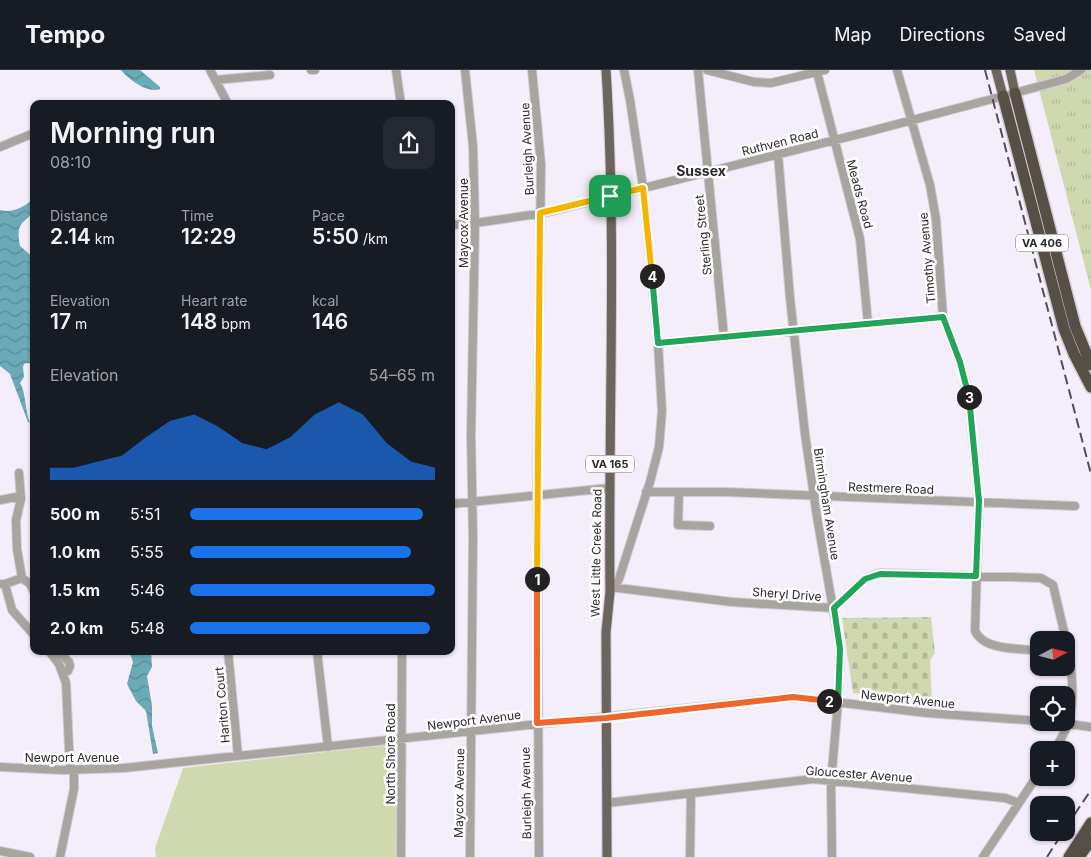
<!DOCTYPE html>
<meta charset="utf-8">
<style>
:root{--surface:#171b24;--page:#242831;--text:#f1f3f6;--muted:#9ea1a6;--line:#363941;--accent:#1a73e8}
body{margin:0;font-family:Inter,sans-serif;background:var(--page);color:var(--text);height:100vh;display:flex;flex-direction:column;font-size:19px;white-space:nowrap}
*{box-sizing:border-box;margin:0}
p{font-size:16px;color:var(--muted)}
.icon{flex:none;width:28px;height:28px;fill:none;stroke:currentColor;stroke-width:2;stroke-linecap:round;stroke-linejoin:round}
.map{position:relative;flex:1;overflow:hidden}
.panel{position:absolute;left:30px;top:30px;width:425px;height:555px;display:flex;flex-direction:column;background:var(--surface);border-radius:10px;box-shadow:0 1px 4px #0004}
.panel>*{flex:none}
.needle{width:32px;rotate:83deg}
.controls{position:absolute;left:1030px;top:561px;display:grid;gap:10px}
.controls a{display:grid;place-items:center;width:45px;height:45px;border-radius:10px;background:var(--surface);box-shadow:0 1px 4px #0004;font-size:25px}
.pin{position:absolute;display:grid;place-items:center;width:42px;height:42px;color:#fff;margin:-21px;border-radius:10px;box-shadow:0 2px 8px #0006}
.km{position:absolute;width:25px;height:25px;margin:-12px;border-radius:50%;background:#222;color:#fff;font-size:14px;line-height:25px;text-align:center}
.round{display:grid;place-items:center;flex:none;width:52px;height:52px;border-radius:10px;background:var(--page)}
.summary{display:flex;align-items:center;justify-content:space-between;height:85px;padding:0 20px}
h1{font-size:28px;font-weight:600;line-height:38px}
.figures{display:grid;grid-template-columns:repeat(3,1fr);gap:8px;height:85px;padding:5px 20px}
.figures div{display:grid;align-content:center}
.figures b{font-size:21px;font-weight:600}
.figures small{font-size:14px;font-weight:400}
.figures p{font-size:14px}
.chart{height:140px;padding:10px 20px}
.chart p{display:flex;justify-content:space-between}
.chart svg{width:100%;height:90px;margin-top:5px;fill:var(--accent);opacity:.7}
ul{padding:0 20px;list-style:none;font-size:16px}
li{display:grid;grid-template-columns:80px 60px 1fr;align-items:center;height:38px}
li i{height:12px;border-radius:6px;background:var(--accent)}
header{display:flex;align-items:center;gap:30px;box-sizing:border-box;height:70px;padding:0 25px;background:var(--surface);border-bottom:1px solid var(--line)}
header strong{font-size:24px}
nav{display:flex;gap:28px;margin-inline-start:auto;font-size:18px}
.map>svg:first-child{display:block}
.grass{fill:url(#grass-tufts)}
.cemetery{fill:url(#cemetery-stones)}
.green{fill:#d0d8b0}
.water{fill:url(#water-waves)}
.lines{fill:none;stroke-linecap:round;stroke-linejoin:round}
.minor-casing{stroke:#d0cbd5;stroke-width:10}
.major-casing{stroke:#d0cbd5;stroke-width:11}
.highway-casing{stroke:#d0cbd5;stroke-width:14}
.minor{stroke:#a8a4a0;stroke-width:8}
.major{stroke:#6b655d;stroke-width:9}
.highway{stroke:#564f46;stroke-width:11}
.rail{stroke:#535055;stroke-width:2;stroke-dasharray:10 5;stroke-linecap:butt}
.split-1-casing{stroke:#fff;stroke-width:10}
.split-2-casing{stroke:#fff;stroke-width:10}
.split-3-casing{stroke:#fff;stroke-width:10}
.split-4-casing{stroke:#fff;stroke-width:10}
.split-5-casing{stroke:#fff;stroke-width:10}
.split-1{stroke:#f5b400;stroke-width:6}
.split-2{stroke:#f0652b;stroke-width:6}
.split-3{stroke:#22a559;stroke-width:6}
.split-4{stroke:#22a559;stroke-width:6}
.split-5{stroke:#f5b400;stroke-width:6}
.labels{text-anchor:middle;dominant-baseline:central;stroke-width:5;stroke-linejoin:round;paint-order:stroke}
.shield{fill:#fefefe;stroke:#6a696c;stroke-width:1}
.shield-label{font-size:11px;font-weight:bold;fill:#2b292d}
.street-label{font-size:12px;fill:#2b292d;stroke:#fefefe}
.neighbourhood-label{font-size:14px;font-weight:bold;fill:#2b292d;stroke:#fefefe}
</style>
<header>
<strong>Tempo</strong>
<nav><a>Map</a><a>Directions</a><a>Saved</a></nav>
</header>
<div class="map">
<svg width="1091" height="787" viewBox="0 0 1091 787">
<defs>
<pattern id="grass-tufts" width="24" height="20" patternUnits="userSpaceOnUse" patternTransform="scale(1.25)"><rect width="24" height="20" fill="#d0d8b0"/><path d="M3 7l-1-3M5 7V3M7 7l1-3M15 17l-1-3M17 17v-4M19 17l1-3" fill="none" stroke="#b3b998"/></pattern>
<pattern id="cemetery-stones" width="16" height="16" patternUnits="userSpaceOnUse" patternTransform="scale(1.25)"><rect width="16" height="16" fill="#d0d8b0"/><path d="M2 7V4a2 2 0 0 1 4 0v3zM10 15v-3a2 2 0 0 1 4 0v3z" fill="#b3b998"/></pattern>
<pattern id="water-waves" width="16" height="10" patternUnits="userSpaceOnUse" patternTransform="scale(1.25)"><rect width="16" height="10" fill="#6babb8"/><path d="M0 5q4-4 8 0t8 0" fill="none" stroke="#588b96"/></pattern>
</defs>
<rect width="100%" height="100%" fill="#f4eefa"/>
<path class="grass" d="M 1034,0 L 1091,0 L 1091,220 Z"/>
<path class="cemetery" d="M 931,547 L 935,583 L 930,590 L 932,633 L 853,623 L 842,548 Z"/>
<path class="green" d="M 388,675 L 394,676 L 398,681 L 398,787 L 156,787 L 155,778 L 183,698 Z"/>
<path class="water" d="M 121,0 L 140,0 L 160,17 L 160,19 C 148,24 128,9 121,0 Z
M 32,130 L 34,131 C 34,150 23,147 19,159 C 18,165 19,171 20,176 L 34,188 L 34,297 C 31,293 29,292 24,294 L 23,297 L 24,307 L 20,313 C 26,322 25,341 30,353 L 28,352 L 10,304 L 0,296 L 0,140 C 13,143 22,138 32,130 Z
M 129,581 L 151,581 L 152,597 L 147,606 L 152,636 L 152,656 L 158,683 L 153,684 L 146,641 L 136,631 L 127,614 L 133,592 Z"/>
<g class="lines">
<g class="minor-casing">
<path id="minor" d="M 210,0 L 228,34
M 311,0 L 315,0
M 396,0 L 401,34
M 465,0 L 473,76 L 475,153 L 471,366 L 473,466 L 470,787
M 532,0 L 541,94 L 537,426 L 539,787
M 698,0 L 724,267
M 707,0 L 754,12 L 771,13 L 825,0
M 897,0 L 930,115 L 936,149 L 943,247 L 960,292 L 968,321 L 979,431 L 975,561 C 984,581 1020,578 1039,581
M 817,2 L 860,169 L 868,254
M 215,10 L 270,5
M 0,77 L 34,63
M 778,84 L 790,228 L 805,364 L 817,447 L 840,579 L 838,632 L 831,712 L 832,787
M 451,155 L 475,153 L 544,143 L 871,61 L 1015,23 L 1066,9 L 1081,0
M 658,273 L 943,247
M 646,422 L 725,422 L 1075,436
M 679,422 L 678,455 L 710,456
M 0,430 L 21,426
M 451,434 L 609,418
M 22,508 L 30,514 L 34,522
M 2,514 L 5,514 L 12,540 L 34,565
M 5,514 L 22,508 L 17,479 L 16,450 L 21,429 L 19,403
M 610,517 L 616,514 L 619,509 L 650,412 L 659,377 L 662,341 L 658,273 L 643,117 L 630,30 L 624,0
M 610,517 L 732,532 L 834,538 L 865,509 L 880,503 L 1041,508 L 1053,515 L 1066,570
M 49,581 L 59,594 L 66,613 L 70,700
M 58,581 L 69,592 L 70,596 L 68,601 L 63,602
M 228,581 L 238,686
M 317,581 L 328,677
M 1054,652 L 1091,657
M 1054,680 C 1059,672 1064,665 1067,656 C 1076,634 1072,594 1066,571
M 0,697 L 62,700 L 124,698 L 793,627 L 927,643 L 1039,651
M 607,733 L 813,709 L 1005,728 L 1019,733
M 0,781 L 30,787
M 60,787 L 74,719 L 74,700
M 401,787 L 402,581
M 690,787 L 691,723
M 983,787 L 1039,703"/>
</g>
<g class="major-casing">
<path id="major" d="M 606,0 C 617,174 608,348 610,522 L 606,562 L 607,787
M 996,0 L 1003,26
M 1010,0 L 1015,23"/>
</g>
<g class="highway-casing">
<path id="highway" d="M 1015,23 L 1075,256 L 1091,295
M 1003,26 L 1064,259 L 1074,284 L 1091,317
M 1069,787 L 1091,753
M 1079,787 L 1091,770"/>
</g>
<use href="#minor" class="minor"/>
<use href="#major" class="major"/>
<use href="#highway" class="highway"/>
<path class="rail" d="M 985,0 L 1091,404
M 1066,757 L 1091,720
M 1047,787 L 1063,762"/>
</g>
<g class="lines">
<g class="split-1-casing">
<path id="split-1" d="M 537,509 L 540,143 L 610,126"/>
</g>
<g class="split-2-casing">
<path id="split-2" d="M 537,509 L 537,653 L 606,648 L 793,627 L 829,631"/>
</g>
<g class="split-3-casing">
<path id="split-3" d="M 829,631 L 838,632 L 840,579 L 834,538 L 865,509 L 880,504 L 976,506 L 979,431 L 969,327"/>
</g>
<g class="split-4-casing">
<path id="split-4" d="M 652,206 L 658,273 L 943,247 L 960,292 L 969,327"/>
</g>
<g class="split-5-casing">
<path id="split-5" d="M 610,126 L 643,118 L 652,206"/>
</g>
<use href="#split-1" class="split-1"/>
<use href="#split-2" class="split-2"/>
<use href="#split-3" class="split-3"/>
<use href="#split-4" class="split-4"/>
<use href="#split-5" class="split-5"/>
</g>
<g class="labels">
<g class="shield">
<rect x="1016" y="164.5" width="52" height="17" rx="4"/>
<rect x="586" y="385.5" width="48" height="17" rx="4"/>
</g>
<g class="shield-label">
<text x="1042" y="173">VA 406</text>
<text x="610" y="394">VA 165</text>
</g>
<g class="street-label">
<text transform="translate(780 72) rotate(-14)">Ruthven Road</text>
<text transform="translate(527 79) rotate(-93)">Burleigh Avenue</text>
<text transform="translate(860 124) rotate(75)">Meads Road</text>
<text transform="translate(463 153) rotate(-90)">Maycox Avenue</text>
<text transform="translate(703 165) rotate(-96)">Sterling Street</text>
<text transform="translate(927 188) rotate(-95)">Timothy Avenue</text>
<text transform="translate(891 418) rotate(2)">Restmere Road</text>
<text transform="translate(827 434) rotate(81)">Birmingham Avenue</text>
<text transform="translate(596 483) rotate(-89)">West Little Creek Road</text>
<text transform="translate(787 524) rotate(4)">Sheryl Drive</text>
<text transform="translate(908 629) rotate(6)">Newport Avenue</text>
<text transform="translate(222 635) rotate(-95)">Hariton Court</text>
<text transform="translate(474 650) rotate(-7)">Newport Avenue</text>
<text transform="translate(390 684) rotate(-90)">North Shore Road</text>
<text x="72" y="687">Newport Avenue</text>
<text transform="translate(859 704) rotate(4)">Gloucester Avenue</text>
<text transform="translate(459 723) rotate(-89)">Maycox Avenue</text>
<text transform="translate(526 723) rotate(-91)">Burleigh Avenue</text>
</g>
<g class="neighbourhood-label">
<text x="701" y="100">Sussex</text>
</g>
</g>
</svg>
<div class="controls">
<a><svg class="needle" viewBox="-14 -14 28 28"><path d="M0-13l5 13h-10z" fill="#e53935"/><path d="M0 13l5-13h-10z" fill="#9ea1a6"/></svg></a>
<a><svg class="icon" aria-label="locate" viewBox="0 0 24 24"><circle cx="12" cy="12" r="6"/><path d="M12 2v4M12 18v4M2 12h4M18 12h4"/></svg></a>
<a>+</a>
<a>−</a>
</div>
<div class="pin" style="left:610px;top:126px;background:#1e9e55"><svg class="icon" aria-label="arrive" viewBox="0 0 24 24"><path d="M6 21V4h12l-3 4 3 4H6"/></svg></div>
<b class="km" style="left:537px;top:509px">1</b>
<b class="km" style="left:829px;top:631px">2</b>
<b class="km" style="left:969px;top:327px">3</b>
<b class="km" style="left:652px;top:206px">4</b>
<section class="panel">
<div class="summary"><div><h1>Morning run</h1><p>08:10</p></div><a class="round"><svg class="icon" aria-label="share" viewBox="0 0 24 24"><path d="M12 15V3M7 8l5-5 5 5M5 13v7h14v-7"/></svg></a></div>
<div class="figures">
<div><p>Distance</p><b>2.14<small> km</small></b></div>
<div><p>Time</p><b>12:29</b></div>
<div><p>Pace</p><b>5:50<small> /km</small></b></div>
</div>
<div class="figures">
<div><p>Elevation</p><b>17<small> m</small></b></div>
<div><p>Heart rate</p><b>148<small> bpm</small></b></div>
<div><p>kcal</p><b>146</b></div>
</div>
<div class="chart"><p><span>Elevation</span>54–65 m</p>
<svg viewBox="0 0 160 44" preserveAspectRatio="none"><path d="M0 44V38L10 38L20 35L30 32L40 23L50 15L60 12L70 18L80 26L90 29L100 23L110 12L120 6L130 12L140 26L150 35L160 38V44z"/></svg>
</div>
<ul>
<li><b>500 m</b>5:51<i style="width:95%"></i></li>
<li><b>1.0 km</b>5:55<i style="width:90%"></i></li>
<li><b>1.5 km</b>5:46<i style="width:100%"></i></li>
<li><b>2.0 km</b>5:48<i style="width:98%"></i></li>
</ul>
</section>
</div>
